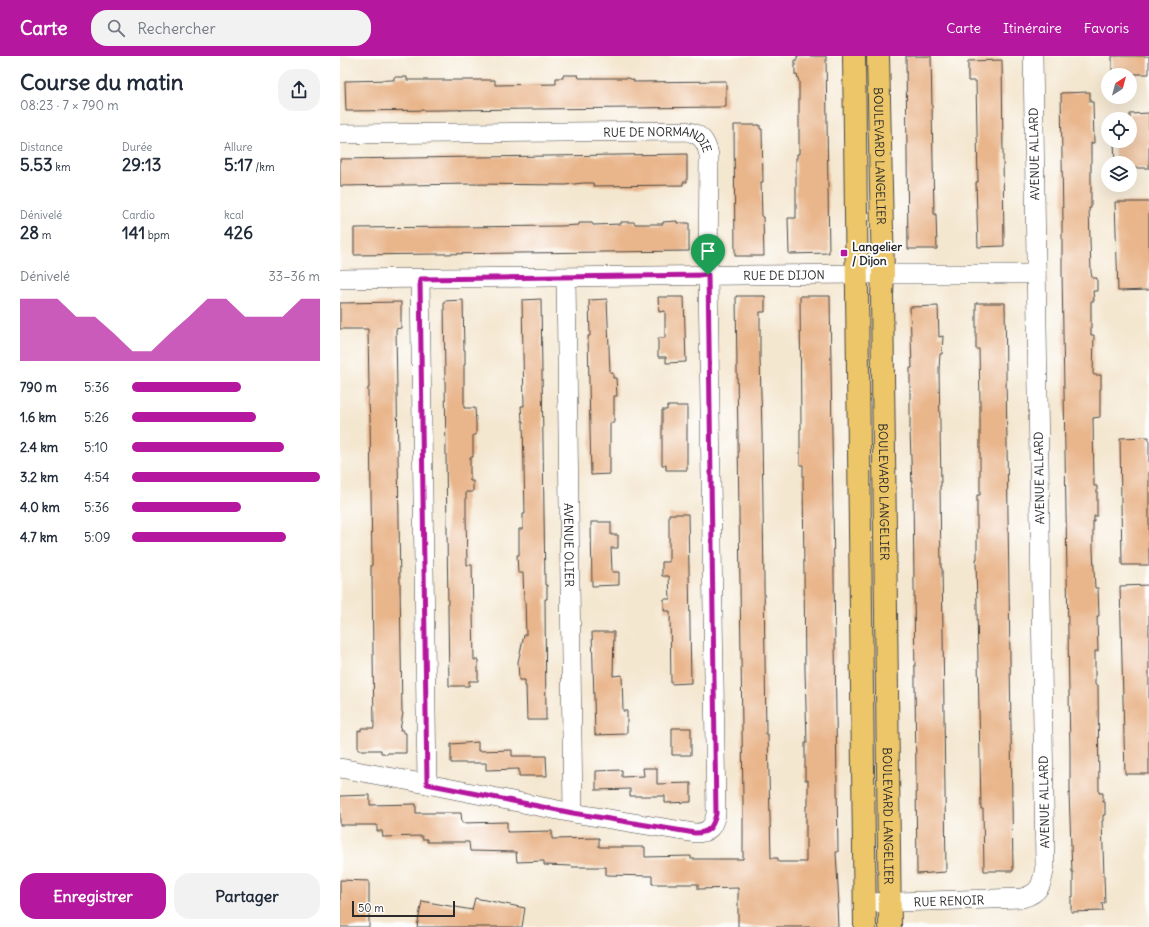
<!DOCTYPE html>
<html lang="fr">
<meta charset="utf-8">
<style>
:root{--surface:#fff;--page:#f2f2f3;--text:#1f2937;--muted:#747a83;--accent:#b5179e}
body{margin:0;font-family:Delius,sans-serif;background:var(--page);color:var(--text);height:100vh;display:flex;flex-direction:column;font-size:15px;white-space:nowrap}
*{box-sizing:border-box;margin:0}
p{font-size:13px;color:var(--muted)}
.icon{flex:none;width:22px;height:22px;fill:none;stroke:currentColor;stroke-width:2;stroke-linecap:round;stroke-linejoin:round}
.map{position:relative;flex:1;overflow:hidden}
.side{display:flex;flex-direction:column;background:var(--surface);width:340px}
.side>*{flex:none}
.needle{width:26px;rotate:36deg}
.fabs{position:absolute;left:761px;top:12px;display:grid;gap:8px}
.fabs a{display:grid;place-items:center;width:36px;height:36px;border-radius:50%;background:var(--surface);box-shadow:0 4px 16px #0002;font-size:20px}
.scale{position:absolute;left:12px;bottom:10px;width:103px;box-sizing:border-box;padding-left:4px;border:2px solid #2b2b2b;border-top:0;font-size:11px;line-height:14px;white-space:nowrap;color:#2b2b2b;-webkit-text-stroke:3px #fff;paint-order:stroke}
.pin{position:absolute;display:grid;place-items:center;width:34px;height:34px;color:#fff;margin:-41px -17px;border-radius:50% 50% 50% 0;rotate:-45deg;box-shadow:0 0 4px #0007}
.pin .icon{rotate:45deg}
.round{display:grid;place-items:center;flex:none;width:42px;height:42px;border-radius:16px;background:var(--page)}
.head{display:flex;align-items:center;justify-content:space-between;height:68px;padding:0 20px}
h1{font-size:22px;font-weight:700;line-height:30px}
.stats{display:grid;grid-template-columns:repeat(3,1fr);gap:6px;height:68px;padding:4px 20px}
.stats div{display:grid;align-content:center}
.stats b{font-size:17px;font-weight:700}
.stats small{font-size:11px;font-weight:400}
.stats p{font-size:11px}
.chart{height:112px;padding:8px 20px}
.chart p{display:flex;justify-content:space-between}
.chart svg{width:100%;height:72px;margin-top:4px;fill:var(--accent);opacity:.7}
.primary-button{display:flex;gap:8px;margin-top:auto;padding:8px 20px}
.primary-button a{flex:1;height:46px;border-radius:16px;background:var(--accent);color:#fff;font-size:16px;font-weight:700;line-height:46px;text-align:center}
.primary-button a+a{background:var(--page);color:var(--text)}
ul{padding:0 20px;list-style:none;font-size:13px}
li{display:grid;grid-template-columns:64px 48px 1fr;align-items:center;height:30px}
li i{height:10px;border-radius:5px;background:var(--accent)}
header{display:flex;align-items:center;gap:24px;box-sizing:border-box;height:56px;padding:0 20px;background:var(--accent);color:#fff}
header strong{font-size:19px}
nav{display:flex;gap:22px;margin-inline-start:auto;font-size:14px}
.search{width:280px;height:36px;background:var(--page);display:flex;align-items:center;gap:10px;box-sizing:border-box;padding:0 14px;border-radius:16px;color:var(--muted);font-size:15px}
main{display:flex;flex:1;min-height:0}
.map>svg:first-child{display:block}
.building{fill:#e9b68c}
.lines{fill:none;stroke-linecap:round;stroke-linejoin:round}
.minor-casing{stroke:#494744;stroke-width:20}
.major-casing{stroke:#494744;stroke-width:24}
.minor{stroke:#fff;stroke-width:19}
.major{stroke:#ecc669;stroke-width:22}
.route-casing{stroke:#fff;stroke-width:8}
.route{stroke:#b5179e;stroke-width:5}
.poi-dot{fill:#b5179e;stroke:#fff;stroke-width:1.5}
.labels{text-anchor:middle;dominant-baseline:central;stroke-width:4;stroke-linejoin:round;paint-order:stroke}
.street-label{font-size:12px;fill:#2b2b2b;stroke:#fff}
.poi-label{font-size:12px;font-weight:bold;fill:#2b2b2b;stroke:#fff;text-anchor:start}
</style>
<header>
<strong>Carte</strong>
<div class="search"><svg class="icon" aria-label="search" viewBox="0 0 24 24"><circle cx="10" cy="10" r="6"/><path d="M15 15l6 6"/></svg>Rechercher</div>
<nav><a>Carte</a><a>Itinéraire</a><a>Favoris</a></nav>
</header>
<main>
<section class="side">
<div class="head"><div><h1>Course du matin</h1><p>08:23 · 7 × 790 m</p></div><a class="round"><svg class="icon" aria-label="share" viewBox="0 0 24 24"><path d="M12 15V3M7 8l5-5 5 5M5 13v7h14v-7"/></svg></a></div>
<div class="stats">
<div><p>Distance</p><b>5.53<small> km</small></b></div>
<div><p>Durée</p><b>29:13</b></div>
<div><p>Allure</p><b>5:17<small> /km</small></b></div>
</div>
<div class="stats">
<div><p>Dénivelé</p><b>28<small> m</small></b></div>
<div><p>Cardio</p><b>141<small> bpm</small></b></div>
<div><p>kcal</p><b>426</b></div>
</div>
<div class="chart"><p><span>Dénivelé</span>33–36 m</p>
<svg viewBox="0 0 160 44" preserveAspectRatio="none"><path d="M0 44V6L10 6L20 6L30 17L40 17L50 27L60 38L70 38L80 27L90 17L100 6L110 6L120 17L130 17L140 17L150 6L160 6V44z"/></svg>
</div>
<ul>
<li><b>790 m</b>5:36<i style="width:58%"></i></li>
<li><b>1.6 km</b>5:26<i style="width:66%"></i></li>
<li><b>2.4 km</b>5:10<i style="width:81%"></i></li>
<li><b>3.2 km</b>4:54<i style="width:100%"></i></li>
<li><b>4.0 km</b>5:36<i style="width:58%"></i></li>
<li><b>4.7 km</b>5:09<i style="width:82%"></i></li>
</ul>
<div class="primary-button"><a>Enregistrer</a><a>Partager</a></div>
</section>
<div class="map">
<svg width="809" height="871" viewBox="0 0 809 871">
<rect width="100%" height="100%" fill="#fff"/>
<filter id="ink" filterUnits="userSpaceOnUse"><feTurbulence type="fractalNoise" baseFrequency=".025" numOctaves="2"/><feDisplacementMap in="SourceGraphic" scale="8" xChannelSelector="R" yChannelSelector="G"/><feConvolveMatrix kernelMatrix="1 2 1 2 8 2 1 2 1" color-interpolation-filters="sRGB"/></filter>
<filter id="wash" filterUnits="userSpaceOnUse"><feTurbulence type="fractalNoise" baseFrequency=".012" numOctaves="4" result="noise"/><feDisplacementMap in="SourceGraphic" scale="16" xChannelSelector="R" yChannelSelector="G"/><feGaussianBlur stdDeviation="0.9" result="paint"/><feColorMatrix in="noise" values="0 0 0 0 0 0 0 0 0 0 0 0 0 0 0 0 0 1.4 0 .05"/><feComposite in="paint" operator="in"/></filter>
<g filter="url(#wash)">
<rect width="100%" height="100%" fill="#f4e7d0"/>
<g id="blocks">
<path class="building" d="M 457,0 L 486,0 L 489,197 L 449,198 L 448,162 L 456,162 L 456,102 L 457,102 L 457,98 L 459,98 L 459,26 L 457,19 L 455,19 L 455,4 L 457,4 Z
M 566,0 L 591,0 L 594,158 L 596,158 L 597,193 L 568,193 Z
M 772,0 L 809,0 L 809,18 L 772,18 Z
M 662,4 L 664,190 L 638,191 L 636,126 L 638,126 L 636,25 L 628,25 L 628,5 Z
M 223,19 L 238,19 L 239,22 L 288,22 L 294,24 L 294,26 L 386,25 L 386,51 L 6,55 L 5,25 L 54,24 L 54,21 L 67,21 L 67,24 L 155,24 L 155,29 L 216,28 L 216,22 L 223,22 Z
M 750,36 L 750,46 L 753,46 L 754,87 L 751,87 L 751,152 L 749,152 L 751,216 L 752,222 L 757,222 L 757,235 L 753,235 L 754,245 L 751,245 L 751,279 L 754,279 L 753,318 L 754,319 L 761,319 L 761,333 L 760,333 L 760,361 L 753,362 L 754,430 L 757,430 L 757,460 L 754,460 L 754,465 L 753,465 L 753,494 L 755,532 L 758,532 L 759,560 L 757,560 L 758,595 L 755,595 L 755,629 L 758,629 L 759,737 L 763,737 L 763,746 L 765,746 L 765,759 L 763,759 L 763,765 L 762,765 L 765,847 L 762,847 L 763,855 L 731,856 L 731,841 L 733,841 L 733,816 L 732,816 L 729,737 L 730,737 L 730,696 L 722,215 L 722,165 L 723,165 L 721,37 Z
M 809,57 L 809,112 L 790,112 L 790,107 L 775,107 L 774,85 L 790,85 L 790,58 Z
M 394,69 L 420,69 L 420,73 L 422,73 L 423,126 L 421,126 L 422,161 L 423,161 L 424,200 L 395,200 Z
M 347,98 L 347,126 L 343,126 L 343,129 L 254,130 L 253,127 L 243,127 L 225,129 L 131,128 L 0,130 L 0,103 Z
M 775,146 L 809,146 L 809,234 L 778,235 Z
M 337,165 L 337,167 L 349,167 L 349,195 L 14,199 L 14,172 L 221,170 L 239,169 L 239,167 L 252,167 L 253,169 L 281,168 L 281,166 L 294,166 L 295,168 L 323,168 L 323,166 Z
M 396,240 L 425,240 L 425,256 L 420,256 L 420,302 L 422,375 L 426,678 L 428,678 L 431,802 L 438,802 L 438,806 L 466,806 L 466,750 L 468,750 L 468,724 L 465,724 L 465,687 L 467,687 L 465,615 L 463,417 L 463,409 L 460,409 L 460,373 L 461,373 L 460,240 L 490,240 L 498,796 L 496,796 L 499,848 L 497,848 L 498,871 L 398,871 L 398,832 L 358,833 L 358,828 L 312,828 L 312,820 L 266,819 L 266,811 L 232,811 L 232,810 L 204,809 L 204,805 L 177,806 L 176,796 L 130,795 L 129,786 L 87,786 L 87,783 L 82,783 L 82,780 L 43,781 L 42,775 L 37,775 L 37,769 L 0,769 L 0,740 L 30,739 L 30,749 L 76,748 L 76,757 L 121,757 L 122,767 L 167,766 L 167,776 L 212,775 L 212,783 L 259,782 L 259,791 L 305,791 L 305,801 L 351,800 L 351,803 L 403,803 L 403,744 Z
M 318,241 L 344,241 L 346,306 L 326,307 L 326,301 L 318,301 L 318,282 L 325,282 L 325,255 L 319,256 Z
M 201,243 L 205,529 L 207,529 L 207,543 L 205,543 L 206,664 L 187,664 L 186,630 L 185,630 L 185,624 L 179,624 L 178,606 L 184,579 L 186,579 L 185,544 L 184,544 L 183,517 L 178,517 L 177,499 L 179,499 L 179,473 L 183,473 L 183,458 L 185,458 L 183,365 L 182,365 L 181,350 L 184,350 L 182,244 Z
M 267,243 L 270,316 L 273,317 L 273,322 L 276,322 L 277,340 L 274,340 L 274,367 L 270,367 L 270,418 L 251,419 L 248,280 L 250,280 L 249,244 Z
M 123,244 L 124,294 L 125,294 L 125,309 L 124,309 L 124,352 L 135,352 L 136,366 L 136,379 L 133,379 L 133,401 L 130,401 L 130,425 L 133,425 L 133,436 L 126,436 L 126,460 L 127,509 L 132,509 L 134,604 L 138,604 L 138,625 L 129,625 L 129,630 L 109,630 L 104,245 Z
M 61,246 L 61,272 L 56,273 L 62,656 L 63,657 L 60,674 L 63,674 L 63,677 L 66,677 L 66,697 L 48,697 L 46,699 L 44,697 L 41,697 L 41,694 L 18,694 L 18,674 L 21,675 L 21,672 L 34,672 L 32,520 L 31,520 L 31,509 L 32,509 L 30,361 L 29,349 L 28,349 L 28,332 L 29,332 L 28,273 L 0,273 L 0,247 Z
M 636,247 L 665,247 L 673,815 L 644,815 L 643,753 L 641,753 L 636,503 L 637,503 L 637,439 L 640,439 L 640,347 L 639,293 L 636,293 Z
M 598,250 L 599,281 L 603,280 L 602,298 L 600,298 L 599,313 L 601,430 L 600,430 L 601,512 L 602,512 L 603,575 L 606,816 L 577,818 L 573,431 L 572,431 L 570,375 L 570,312 L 572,312 L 570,251 Z
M 327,350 L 347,350 L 347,414 L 326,414 L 326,409 L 322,409 L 322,354 L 327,354 Z
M 809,381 L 809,509 L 782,509 L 780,382 Z
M 329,458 L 348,458 L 351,627 L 331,628 L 330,555 L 324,555 L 324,543 L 330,543 L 329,520 L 322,520 L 322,506 L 329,506 Z
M 251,466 L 271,466 L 271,479 L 278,479 L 278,492 L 271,492 L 272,516 L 279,516 L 279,529 L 252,530 Z
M 809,529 L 809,718 L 785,718 L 780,530 Z
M 252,576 L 274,576 L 273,620 L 282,619 L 283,655 L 287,655 L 287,678 L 255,679 L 255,677 Z
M 332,672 L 351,672 L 351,699 L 332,699 Z
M 138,686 L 138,695 L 172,694 L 172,700 L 206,700 L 207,720 L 179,720 L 179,713 L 146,714 L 146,707 L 111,707 L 111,688 Z
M 303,712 L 317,712 L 317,728 L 351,727 L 351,746 L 325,747 L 325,740 L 290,740 L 290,733 L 256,734 L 256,715 L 282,714 L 282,721 L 304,720 Z
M 0,824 L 29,825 L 29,871 L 0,871 Z
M 135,842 L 185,852 L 182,871 L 77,871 L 82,845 L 132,854 Z"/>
</g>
</g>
<g filter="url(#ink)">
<use href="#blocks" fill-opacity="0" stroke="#494744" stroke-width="1"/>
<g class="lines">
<g class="minor-casing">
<g id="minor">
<path id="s1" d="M 0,78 L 346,75 C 361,78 366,85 369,99 L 368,219 L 376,758 C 373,771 369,777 355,777 L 233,757 L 87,728 L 0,712"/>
<path id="s2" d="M 226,222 L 233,757"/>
<path id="s3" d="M 0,223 L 516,218 L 696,218"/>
<path d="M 80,223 L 87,728"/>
<path id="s4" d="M 526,847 L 682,842 C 701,837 702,828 705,810 L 693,0"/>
</g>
</g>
<g class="major-casing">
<g id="major">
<path d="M 514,0 L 525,871"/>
<path id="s5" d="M 538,0 L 543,218 L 542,240 L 550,871"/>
</g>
</g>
<use href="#minor" class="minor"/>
<use href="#major" class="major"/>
</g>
</g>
<g class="lines" filter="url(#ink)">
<g class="route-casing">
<path id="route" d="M 368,219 L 376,758 C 373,771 369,777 355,777 L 233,757 L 87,728 L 80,223 Z"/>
</g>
<use href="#route" class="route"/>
</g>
<rect class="poi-dot" x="500" y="193" width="8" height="8" rx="2"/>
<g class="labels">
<g class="street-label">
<text stroke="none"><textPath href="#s1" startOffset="321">RUE DE NORMANDIE</textPath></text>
<text transform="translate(694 98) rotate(-91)">AVENUE ALLARD</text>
<text stroke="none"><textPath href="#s5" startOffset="100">BOULEVARD LANGELIER</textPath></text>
<text stroke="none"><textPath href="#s3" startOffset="444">RUE DE DIJON</textPath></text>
<text transform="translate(699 422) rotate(-91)">AVENUE ALLARD</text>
<text stroke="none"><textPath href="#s5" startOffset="436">BOULEVARD LANGELIER</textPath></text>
<text stroke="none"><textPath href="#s2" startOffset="267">AVENUE OLIER</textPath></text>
<text transform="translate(704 746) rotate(-91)">AVENUE ALLARD</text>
<text stroke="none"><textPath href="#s5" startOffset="760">BOULEVARD LANGELIER</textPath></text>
<text stroke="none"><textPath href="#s4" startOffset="83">RUE RENOIR</textPath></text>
</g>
<g class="poi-label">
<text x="512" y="190">Langelier<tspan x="512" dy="14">/ Dijon</tspan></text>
</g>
</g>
</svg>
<div class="fabs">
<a><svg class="needle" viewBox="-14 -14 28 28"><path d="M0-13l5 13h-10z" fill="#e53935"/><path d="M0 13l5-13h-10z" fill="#747a83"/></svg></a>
<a><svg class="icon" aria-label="locate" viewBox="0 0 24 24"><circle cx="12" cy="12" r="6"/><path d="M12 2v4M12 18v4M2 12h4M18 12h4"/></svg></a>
<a><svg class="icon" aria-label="layers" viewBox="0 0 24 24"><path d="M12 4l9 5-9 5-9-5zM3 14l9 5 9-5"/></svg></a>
</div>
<div class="scale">50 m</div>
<div class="pin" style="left:368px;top:219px;background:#1e9e55"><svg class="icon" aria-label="arrive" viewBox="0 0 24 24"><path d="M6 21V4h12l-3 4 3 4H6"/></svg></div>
</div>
</main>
